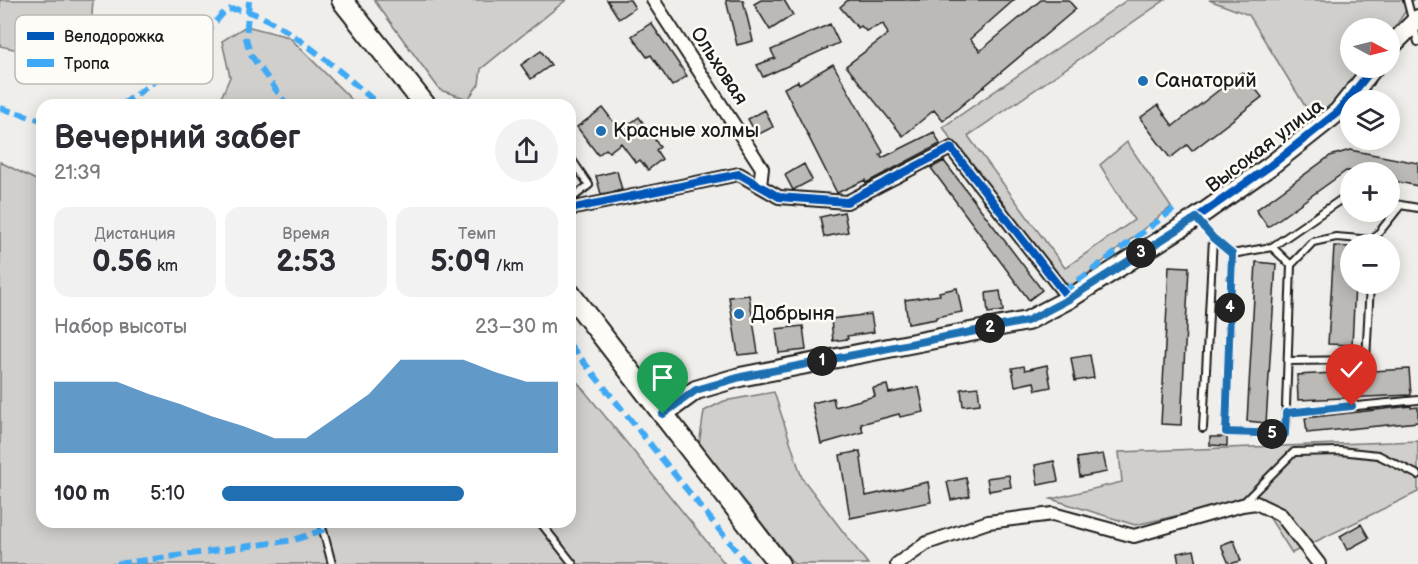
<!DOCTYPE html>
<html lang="ru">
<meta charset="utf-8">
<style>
:root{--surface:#fff;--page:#f2f2f3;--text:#2b2b33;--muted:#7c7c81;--accent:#1f6fb2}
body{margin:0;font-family:"Balsamiq Sans",sans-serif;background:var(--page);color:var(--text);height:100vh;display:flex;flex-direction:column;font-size:22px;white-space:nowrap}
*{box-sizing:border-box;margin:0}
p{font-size:20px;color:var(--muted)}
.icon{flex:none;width:33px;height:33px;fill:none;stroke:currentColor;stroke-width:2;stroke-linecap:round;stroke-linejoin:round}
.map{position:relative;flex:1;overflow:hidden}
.drawer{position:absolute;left:36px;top:99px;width:540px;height:429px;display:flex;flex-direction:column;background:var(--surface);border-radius:18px;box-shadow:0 3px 15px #0003}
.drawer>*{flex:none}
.needle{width:39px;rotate:97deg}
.fabs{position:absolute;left:1340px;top:18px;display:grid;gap:12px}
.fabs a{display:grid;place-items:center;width:60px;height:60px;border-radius:50%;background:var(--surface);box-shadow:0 3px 15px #0003;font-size:30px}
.pin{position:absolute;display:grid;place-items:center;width:51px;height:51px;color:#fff;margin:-62px -26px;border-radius:50% 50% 50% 0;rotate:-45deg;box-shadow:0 0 6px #0007}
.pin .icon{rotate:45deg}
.km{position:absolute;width:30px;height:30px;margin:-15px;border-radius:50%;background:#222;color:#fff;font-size:16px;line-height:30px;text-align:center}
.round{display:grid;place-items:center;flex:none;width:63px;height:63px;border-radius:32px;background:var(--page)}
.head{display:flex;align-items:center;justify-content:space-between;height:102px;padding:0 18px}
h1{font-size:33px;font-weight:700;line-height:45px}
.metrics{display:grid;grid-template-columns:repeat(3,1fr);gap:9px;height:102px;padding:6px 18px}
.metrics div{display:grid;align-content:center;border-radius:15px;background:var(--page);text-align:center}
.metrics b{font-size:30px;font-weight:700}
.metrics small{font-size:16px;font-weight:400}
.metrics p{font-size:16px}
.chart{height:168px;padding:12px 18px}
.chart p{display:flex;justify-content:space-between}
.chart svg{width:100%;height:108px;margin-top:6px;fill:var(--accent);opacity:.7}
ul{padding:0 18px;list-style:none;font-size:20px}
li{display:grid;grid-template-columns:96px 72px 1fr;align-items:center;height:45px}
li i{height:15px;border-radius:8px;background:var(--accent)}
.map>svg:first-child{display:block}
.green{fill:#d0cfcc;stroke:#767674;stroke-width:1.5}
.building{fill:#bbbab6;stroke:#1c1c1c;stroke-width:1.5}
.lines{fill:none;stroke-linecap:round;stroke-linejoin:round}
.lane-casing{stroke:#1c1c1c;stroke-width:10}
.street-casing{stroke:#1c1c1c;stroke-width:16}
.secondary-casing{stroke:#1c1c1c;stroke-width:22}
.primary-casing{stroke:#1c1c1c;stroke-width:24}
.lane{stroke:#fdfcf7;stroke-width:6}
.street{stroke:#fdfcf7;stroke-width:12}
.secondary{stroke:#fdfcf7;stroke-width:18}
.primary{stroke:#fdfcf7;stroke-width:20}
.quiet{stroke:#3fa9f5;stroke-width:6;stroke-dasharray:12 6;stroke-linecap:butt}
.cycleway-casing{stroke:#fdfcf7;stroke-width:11}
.cycleway{stroke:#0057b8;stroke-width:8}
.route-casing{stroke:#fff;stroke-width:12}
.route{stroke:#1f6fb2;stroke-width:8}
.poi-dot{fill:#1f6fb2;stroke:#fdfcf7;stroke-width:2}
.labels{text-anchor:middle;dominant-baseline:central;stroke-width:5;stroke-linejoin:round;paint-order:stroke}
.street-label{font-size:20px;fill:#1c1c1c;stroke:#fdfcf7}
.poi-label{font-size:20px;fill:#1c1c1c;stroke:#fdfcf7;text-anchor:start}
.key{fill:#fdfcf7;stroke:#bab9b5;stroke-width:1.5}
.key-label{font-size:16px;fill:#1c1c1c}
</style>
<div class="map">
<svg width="1418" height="564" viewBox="0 0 1418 564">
<rect width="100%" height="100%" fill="#f0eeea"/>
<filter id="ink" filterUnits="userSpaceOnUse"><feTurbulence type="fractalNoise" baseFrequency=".0167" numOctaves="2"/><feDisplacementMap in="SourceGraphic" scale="12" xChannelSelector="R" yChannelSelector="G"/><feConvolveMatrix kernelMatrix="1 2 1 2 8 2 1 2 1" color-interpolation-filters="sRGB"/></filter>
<g filter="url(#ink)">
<path class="green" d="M 0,0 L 93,0 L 90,44 L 36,54 L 0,46 Z
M 374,0 L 566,0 L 481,69 L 479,84 L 468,99 L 440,90 Z
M 1127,0 L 1165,0 L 968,136 L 1065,268 L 1134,220 L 1100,165 L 1127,142 L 1171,207 L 1066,291 L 955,146 L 943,127 Z
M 1209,0 L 1413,0 L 1389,36 L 1389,28 L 1350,28 L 1350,68 L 1367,68 L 1316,124 L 1249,15 Z
M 246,26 L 289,37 L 357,105 L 218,105 L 230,77 L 222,41 Z
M 0,162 L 42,183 L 42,522 L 570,522 L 570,373 L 725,564 L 0,564 Z
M 774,392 L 802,478 L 868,564 L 794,564 L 699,445 L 704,411 L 724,401 Z
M 1418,441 L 1418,492 L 1292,553 L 1271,520 L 1261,497 L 1135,525 L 1051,499 L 1122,482 L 1119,452 Z"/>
<path class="building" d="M 607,0 L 630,0 L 635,8 L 619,19 Z
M 726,0 L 743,0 L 753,41 L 737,45 Z
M 761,0 L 784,0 L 793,15 L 770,30 L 754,4 Z
M 848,0 L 1014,0 L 970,39 L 980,51 L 1041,0 L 1068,0 L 1076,9 L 943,121 L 934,110 L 903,136 L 846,66 L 888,34 L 883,24 L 866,31 L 861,26 L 858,28 L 840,7 Z
M 651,23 L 687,76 L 672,86 L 651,55 L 647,57 L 632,36 Z
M 830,24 L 839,43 L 763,77 L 757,65 L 775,58 L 771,50 Z
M 541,51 L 551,65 L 531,79 L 521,65 Z
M 833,64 L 883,152 L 880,155 L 882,158 L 934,132 L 940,144 L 866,183 L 865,180 L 837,193 L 784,88 L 798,81 L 799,84 Z
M 1242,72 L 1262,97 L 1192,151 L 1187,145 L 1170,158 L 1140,118 L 1158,105 L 1173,126 Z
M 603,108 L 620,131 L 639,117 L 660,147 L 656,150 L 662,159 L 648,170 L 640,160 L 636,163 L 621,143 L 609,152 L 606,149 L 598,155 L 577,127 Z
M 765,110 L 773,127 L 757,135 L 748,119 Z
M 1350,150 L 1418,163 L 1418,186 L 1389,180 L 1389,172 L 1346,171 L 1268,227 L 1256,210 L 1330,156 Z
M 944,161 L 1042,290 L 1029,300 L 931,168 Z
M 804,164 L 812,180 L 793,190 L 785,175 Z
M 617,171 L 622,190 L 601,194 L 596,176 Z
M 844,212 L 848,232 L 824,237 L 820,217 Z
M 1334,246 L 1350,247 L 1350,284 L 1355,284 L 1352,345 L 1328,344 Z
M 1256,262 L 1276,264 L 1266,423 L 1247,421 Z
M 1169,266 L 1189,267 L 1181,425 L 1161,424 Z
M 957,288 L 962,312 L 936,317 L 936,319 L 908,324 L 905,300 L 940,295 L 939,292 Z
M 1000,291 L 1003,311 L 988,313 L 986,293 Z
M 749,295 L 758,353 L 738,355 L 729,297 Z
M 871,314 L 874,332 L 847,336 L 848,339 L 833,341 L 831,319 Z
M 803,326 L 806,350 L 779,353 L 776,329 Z
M 1090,355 L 1094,378 L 1075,381 L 1071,358 Z
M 1047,365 L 1051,387 L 1036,390 L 1034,382 L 1015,386 L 1012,368 L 1024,366 L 1025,370 Z
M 1409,369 L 1411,395 L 1298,400 L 1297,375 Z
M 887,385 L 889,393 L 919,387 L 924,412 L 900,417 L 899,414 L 861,424 L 863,432 L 821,444 L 812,403 L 833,398 L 835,407 L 875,396 L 873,388 Z
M 978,387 L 980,404 L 963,406 L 961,389 Z
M 1411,406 L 1411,408 L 1418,407 L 1418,422 L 1307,433 L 1305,418 Z
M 1210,437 L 1227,437 L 1227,446 L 1210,445 Z
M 860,451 L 866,496 L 928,482 L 931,502 L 850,518 L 840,455 Z
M 1103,454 L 1107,472 L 1080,477 L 1077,458 Z
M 1054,461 L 1058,481 L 1038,485 L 1035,465 Z
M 1009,475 L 1011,487 L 989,491 L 987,478 Z
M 966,478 L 970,496 L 951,500 L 947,482 Z
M 1361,524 L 1369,538 L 1347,550 L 1340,536 Z
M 1234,540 L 1241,561 L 1229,564 L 1221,545 Z
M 1194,550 L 1197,564 L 1179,564 L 1177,553 Z"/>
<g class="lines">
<g class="lane-casing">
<path id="lane" d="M 1407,0 L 1418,42
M 570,157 L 589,185 L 570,200
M 1389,203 L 1418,208
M 1198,220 L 1213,238 L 1232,254 L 1272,247 L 1346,196 L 1350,197
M 1232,254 L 1226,432 L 1285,434 L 1291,265 L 1272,247
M 1291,265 L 1313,242 L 1336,237 L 1373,240 L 1401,205
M 1288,361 L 1366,360 L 1370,284
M 1286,413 L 1418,400
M 1203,428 L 1213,238
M 1244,502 L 1294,452 L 1340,451 L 1378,455 L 1418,475
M 540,522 L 573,564
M 323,530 L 332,564"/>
</g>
<g class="street-casing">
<path id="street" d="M 653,0 L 762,168 L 760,186
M 570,209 L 739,174 L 779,197 L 847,202 L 951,148 L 1069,299
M 897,564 L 927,543 L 988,522 L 1053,514 L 1134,536 L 1242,505 L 1256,503 L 1281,515 L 1319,564"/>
</g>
<g class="secondary-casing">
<path id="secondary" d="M 1389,48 L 1418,19
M 663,414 L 696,390 L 740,377 L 1027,321 L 1069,299 L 1196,218 L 1270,166 L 1338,112 L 1373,68"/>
</g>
<g class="primary-casing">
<path id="primary" d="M 342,0 L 425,105
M 570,294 L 779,564"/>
</g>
<use href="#lane" class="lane"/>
<use href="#street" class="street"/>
<use href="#secondary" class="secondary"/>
<use href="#primary" class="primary"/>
<path class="quiet" d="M 249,1 L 246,38 L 250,54 L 287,105
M 122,105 C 145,88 170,71 191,52 C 202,42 217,17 227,10 C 264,0 352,82 379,105
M 0,108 L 42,120
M 1063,292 L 1174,209
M 570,345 L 747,564
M 117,564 L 294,540 L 323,530 L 322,522"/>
<g class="cycleway-casing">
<path id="cycleway" d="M 570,209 L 739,174 L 779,197 L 847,202 L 951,148 L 1069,299
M 663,414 L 696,390 L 740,377 L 1027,321 L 1069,299 L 1196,218 L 1270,166 L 1338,112 L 1373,68"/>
</g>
<use href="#cycleway" class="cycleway"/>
</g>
</g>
<g class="lines" filter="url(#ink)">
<g class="route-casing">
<path id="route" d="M 663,414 L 696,390 L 741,377 L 1027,321 L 1069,299 L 1196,218 L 1213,238 L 1232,254 L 1226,432 L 1285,434 L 1286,413 L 1352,406"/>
</g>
<use href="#route" class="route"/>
</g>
<g class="poi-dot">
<circle cx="1143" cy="81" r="6"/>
<circle cx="601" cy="131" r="6"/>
<circle cx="739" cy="314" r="6"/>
</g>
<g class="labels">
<g class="street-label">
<text transform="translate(719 66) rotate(57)">Ольховая</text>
<text transform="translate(1265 146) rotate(-37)">Высокая улица</text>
</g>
<g class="poi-label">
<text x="1155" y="81">Санаторий</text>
<text x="613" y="131">Красные холмы</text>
<text x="751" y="314">Добрыня</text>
</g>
</g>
<rect x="15" y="15" width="198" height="69" rx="9" class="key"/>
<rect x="27" y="32" width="27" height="8" fill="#0057b8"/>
<rect x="27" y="59" width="27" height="8" fill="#3fa9f5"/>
<g class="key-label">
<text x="64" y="42">Велодорожка</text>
<text x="64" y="69">Тропа</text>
</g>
</svg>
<div class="fabs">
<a><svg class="needle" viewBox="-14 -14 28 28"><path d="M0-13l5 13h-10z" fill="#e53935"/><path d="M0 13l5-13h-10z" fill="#7c7c81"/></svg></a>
<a><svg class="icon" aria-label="layers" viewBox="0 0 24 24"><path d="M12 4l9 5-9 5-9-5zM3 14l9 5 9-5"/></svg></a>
<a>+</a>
<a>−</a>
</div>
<div class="pin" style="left:663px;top:414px;background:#1e9e55"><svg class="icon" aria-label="arrive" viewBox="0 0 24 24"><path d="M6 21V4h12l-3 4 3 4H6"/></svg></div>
<div class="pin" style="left:1352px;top:406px;background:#d93025"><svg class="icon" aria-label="check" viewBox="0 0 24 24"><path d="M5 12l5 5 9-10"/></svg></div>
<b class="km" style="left:822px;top:361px">1</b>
<b class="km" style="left:990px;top:328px">2</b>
<b class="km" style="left:1141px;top:253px">3</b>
<b class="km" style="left:1230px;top:308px">4</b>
<b class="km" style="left:1272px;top:434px">5</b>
<section class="drawer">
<div class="head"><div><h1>Вечерний забег</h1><p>21:39</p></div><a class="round"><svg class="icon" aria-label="share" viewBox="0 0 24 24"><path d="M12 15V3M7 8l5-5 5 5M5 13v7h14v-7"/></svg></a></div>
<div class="metrics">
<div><p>Дистанция</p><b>0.56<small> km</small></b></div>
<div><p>Время</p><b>2:53</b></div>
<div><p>Темп</p><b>5:09<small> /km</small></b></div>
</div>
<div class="chart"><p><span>Набор высоты</span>23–30 m</p>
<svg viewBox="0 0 160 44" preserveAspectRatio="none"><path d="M0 44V15L10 15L20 15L30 20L40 24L50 29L60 33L70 38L80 38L90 29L100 20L110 6L120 6L130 6L140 11L150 15L160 15V44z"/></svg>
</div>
<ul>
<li><b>100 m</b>5:10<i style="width:72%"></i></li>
</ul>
</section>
</div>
